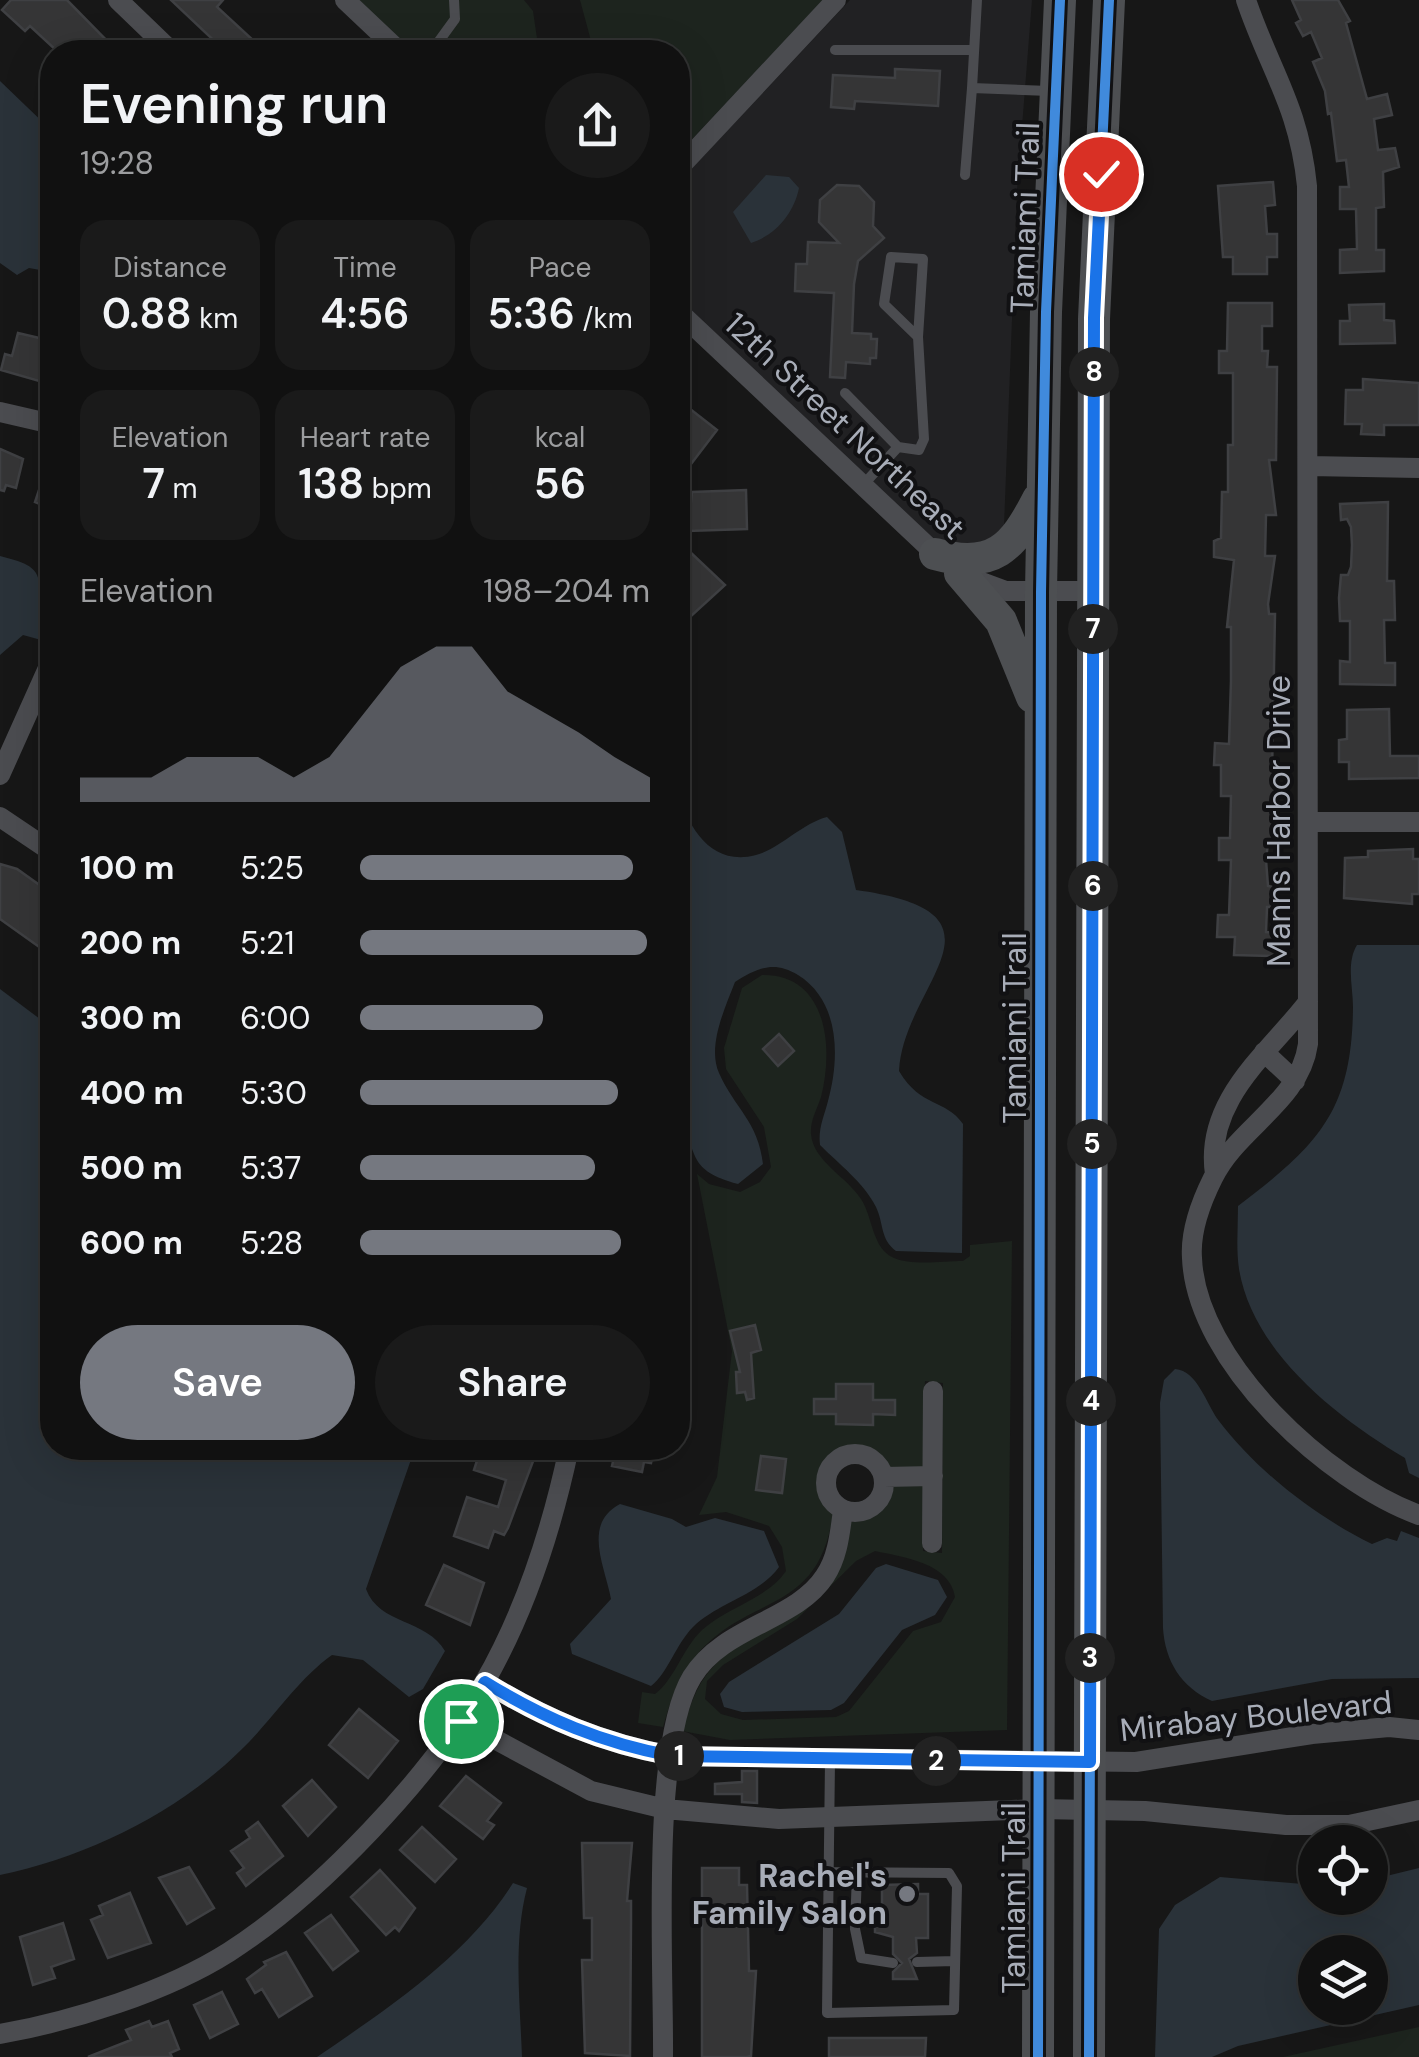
<!DOCTYPE html>
<meta charset="utf-8">
<style>
:root{--surface:#111;--page:#1a1a1a;--text:#f1f3f6;--muted:#9c9d9f;--line:#303131;--accent:#757880}
body{margin:0;font-family:"DM Sans",sans-serif;background:var(--page);color:var(--text);height:100vh;display:flex;flex-direction:column;font-size:38px;white-space:nowrap}
*{box-sizing:border-box;margin:0}
p{font-size:32px;color:var(--muted)}
.icon{flex:none;width:55px;height:55px;fill:none;stroke:currentColor;stroke-width:2;stroke-linecap:round;stroke-linejoin:round}
.map{position:relative;flex:1;overflow:hidden}
.drawer{position:absolute;left:40px;top:40px;width:650px;height:1420px;display:flex;flex-direction:column;background:var(--surface);border-radius:40px;box-shadow:0 10px 40px #0002,0 0 0 2px var(--line)}
.drawer>*{flex:none}
.tools{position:absolute;left:1298px;top:1825px;display:grid;gap:20px}
.tools a{display:grid;place-items:center;width:90px;height:90px;border-radius:50%;background:var(--surface);box-shadow:0 10px 40px #0002,0 0 0 2px var(--line);font-size:50px}
.pin{position:absolute;display:grid;place-items:center;width:85px;height:85px;color:#fff;margin:-42px;border:5px solid #fff;border-radius:50%;box-shadow:0 2px 10px #0007}
.km{position:absolute;width:50px;height:50px;margin:-25px;border-radius:50%;background:#222;color:#fff;font-size:28px;line-height:50px;text-align:center}
.round{display:grid;place-items:center;flex:none;width:105px;height:105px;border-radius:52px;background:var(--page)}
.headline{display:flex;align-items:center;justify-content:space-between;height:170px;padding:0 40px}
h1{font-size:55px;font-weight:600;line-height:75px}
.stats{display:grid;grid-template-columns:repeat(3,1fr);gap:15px;height:170px;padding:10px 40px}
.stats div{display:grid;align-content:center;border-radius:25px;background:var(--page);text-align:center}
.stats b{font-size:42px;font-weight:600}
.stats small{font-size:28px;font-weight:400}
.stats p{font-size:28px}
.chart{height:280px;padding:20px 40px}
.chart p{display:flex;justify-content:space-between}
.chart svg{width:100%;height:180px;margin-top:10px;fill:var(--accent);opacity:.7}
.primary-button{display:flex;gap:20px;margin-top:auto;padding:20px 40px}
.primary-button a{flex:1;height:115px;border-radius:60px;background:var(--accent);color:#fff;font-size:40px;font-weight:600;line-height:115px;text-align:center}
.primary-button a+a{background:var(--page);color:var(--text)}
ul{padding:0 40px;list-style:none;font-size:32px}
li{display:grid;grid-template-columns:160px 120px 1fr;align-items:center;height:75px}
li i{height:25px;border-radius:12px;background:var(--accent)}
.map>svg:first-child{display:block}
.built{fill:#212123}
.green{fill:#1d241e;fill-rule:evenodd}
.water{fill:#2a3239;fill-rule:evenodd}
.building{fill:#353536;stroke:#3f4043;stroke-width:2.5}
.lines{fill:none;stroke-linecap:round;stroke-linejoin:round}
.lane{stroke:#4b4c50;stroke-width:10}
.street{stroke:#4b4c50;stroke-width:20}
.primary{stroke:#4d4f52;stroke-width:32}
.cycleway-casing{stroke:#111113;stroke-width:16}
.cycleway{stroke:#408adc;stroke-width:10}
.route-casing{stroke:#fff;stroke-width:20}
.route{stroke:#1a73e8;stroke-width:12}
.poi-dot{fill:#757880;stroke:#111113;stroke-width:4}
.labels{text-anchor:middle;dominant-baseline:central;stroke-width:8;stroke-linejoin:round;paint-order:stroke}
.street-label{font-size:32px;fill:#a8adb8;stroke:#111113}
.poi-label{font-size:32px;font-weight:bold;fill:#a8adb8;stroke:#111113;text-anchor:end}
</style>
<div class="map">
<svg width="1419" height="2057" viewBox="0 0 1419 2057">
<rect width="100%" height="100%" fill="#171717"/>
<path class="built" d="M 850,0 L 1032,0 L 1017,190 L 1004,526 L 996,542 L 939,546 L 678,299 L 678,183 Z"/>
<path class="green" d="M 358,0 L 524,0 L 533,11 L 539,52 L 413,52 Z
M 580,0 L 823,0 L 678,154 L 678,52 L 594,52 Z
M 762,975 C 827,974 834,1047 821,1097 C 817,1109 810,1121 811,1134 C 813,1161 847,1177 861,1199 C 873,1217 872,1249 894,1258 C 913,1266 943,1261 963,1261 L 970,1256 L 970,1245 L 1012,1241 L 1007,1730 L 730,1740 L 682,1731 C 689,1709 696,1685 712,1668 C 770,1604 835,1629 851,1522 C 876,1520 889,1510 894,1486 L 923,1486 L 923,1551 L 942,1553 L 943,1383 L 925,1381 L 923,1467 L 890,1467 C 875,1444 854,1441 830,1454 C 813,1474 814,1495 833,1514 C 818,1617 748,1592 695,1657 C 678,1678 670,1702 663,1727 L 638,1723 L 642,1692 L 655,1694 C 675,1679 682,1649 702,1630 C 727,1607 767,1599 786,1571 L 782,1547 L 769,1526 L 726,1512 L 699,1515 L 717,1477 L 732,1351 L 697,1174 L 709,1184 L 740,1192 L 760,1182 L 771,1167 L 764,1127 L 726,1069 L 724,1048 L 742,988 ZM 875,1551 C 903,1557 950,1563 955,1597 L 941,1622 L 913,1631 L 849,1711 L 836,1717 L 743,1720 L 721,1714 L 705,1699 L 707,1681 L 723,1665 L 797,1619 L 856,1561 Z
M 1419,2027 L 1419,2057 L 1283,2057 Z"/>
<path class="water" d="M 0,81 L 52,131 L 52,272 L 29,268 L 17,275 L 0,263 Z
M 766,175 L 789,177 L 799,188 C 794,213 776,235 751,243 L 733,212 Z
M 0,556 C 21,562 42,565 39,590 L 52,607 L 52,643 L 23,635 L 0,655 Z
M 678,792 C 688,827 711,867 756,855 C 781,848 801,824 827,817 L 842,832 L 856,890 C 1024,913 903,984 899,1071 C 921,1108 946,1099 963,1124 L 962,1253 L 896,1251 C 880,1239 884,1224 876,1207 C 864,1183 839,1164 820,1145 C 818,1128 824,1117 828,1101 C 840,1058 840,1001 798,975 C 774,960 757,968 735,982 C 725,1008 707,1046 719,1073 C 735,1109 758,1121 763,1164 L 738,1184 C 686,1170 699,1154 678,1114 Z
M 1357,945 L 1419,945 L 1419,1478 L 1409,1473 L 1405,1458 C 1338,1418 1253,1353 1239,1269 C 1236,1248 1238,1227 1238,1206 C 1318,1145 1352,1112 1353,1007 C 1353,987 1346,963 1357,945 Z
M 0,989 L 52,1028 L 52,1448 L 415,1448 L 366,1589 C 379,1625 427,1619 445,1651 L 423,1689 L 409,1697 L 363,1660 L 332,1655 C 298,1679 272,1720 242,1749 C 179,1812 87,1857 0,1875 Z
M 1175,1369 C 1198,1371 1206,1404 1219,1421 C 1258,1472 1315,1516 1372,1544 L 1387,1538 L 1397,1541 L 1401,1531 L 1419,1538 L 1419,1678 L 1332,1679 L 1212,1701 C 1181,1687 1165,1661 1163,1628 L 1160,1403 L 1164,1380 Z
M 620,1504 L 672,1519 L 686,1527 L 715,1518 L 764,1531 L 779,1567 C 759,1595 717,1603 693,1627 C 676,1644 668,1673 651,1686 L 572,1654 L 570,1644 L 611,1599 C 605,1566 582,1524 620,1504 Z
M 886,1564 L 938,1580 L 947,1597 L 935,1615 L 902,1630 L 844,1703 L 831,1710 L 742,1712 L 724,1707 L 720,1694 L 729,1682 L 839,1614 L 876,1568 Z
M 1419,1868 L 1419,2005 L 1238,2046 L 1212,2057 L 1155,2057 L 1159,1929 L 1175,1905 L 1220,1877 L 1315,1885 L 1315,1898 L 1370,1898 L 1370,1880 ZM 1315,1952 L 1370,1952 L 1370,2008 L 1315,2008 Z
M 513,1883 L 527,1888 C 513,1941 520,2002 522,2057 L 317,2057 C 387,2009 467,1956 513,1883 Z"/>
<path class="building" d="M 11,0 L 67,0 L 118,52 L 58,52 L 30,26 L 25,31 L 2,10 Z
M 171,0 L 223,0 L 217,7 L 257,44 L 249,52 L 226,52 Z
M 1292,0 L 1338,0 L 1350,21 L 1346,23 L 1367,99 L 1387,94 L 1392,115 L 1374,119 L 1378,150 L 1395,148 L 1399,167 L 1383,172 L 1384,207 L 1376,208 L 1376,250 L 1384,250 L 1384,271 L 1340,273 L 1340,250 L 1357,249 L 1356,209 L 1340,209 L 1340,187 L 1349,187 L 1346,160 L 1337,161 L 1331,113 L 1328,114 L 1325,91 L 1313,62 L 1322,58 L 1311,32 L 1303,36 L 1296,23 L 1301,20 Z
M 895,69 L 940,71 L 938,106 L 855,101 L 854,109 L 831,107 L 833,75 L 895,78 Z
M 1273,182 L 1275,205 L 1265,206 L 1267,234 L 1277,234 L 1277,257 L 1267,257 L 1267,274 L 1233,274 L 1233,257 L 1223,257 L 1218,186 Z
M 837,185 L 859,186 L 874,202 L 873,226 L 884,238 L 858,261 L 854,284 L 852,333 L 871,334 L 871,339 L 877,339 L 876,358 L 870,358 L 870,364 L 846,362 L 845,378 L 830,377 L 834,293 L 795,291 L 796,264 L 807,264 L 808,242 L 839,243 L 819,222 L 820,200 Z
M 1228,303 L 1272,303 L 1272,326 L 1262,326 L 1262,351 L 1268,351 L 1267,367 L 1277,367 L 1276,460 L 1269,460 L 1276,515 L 1266,515 L 1265,556 L 1275,556 L 1268,604 L 1269,614 L 1275,614 L 1272,774 L 1276,774 L 1278,843 L 1268,843 L 1266,860 L 1268,886 L 1274,887 L 1274,907 L 1267,907 L 1266,932 L 1276,933 L 1276,956 L 1234,955 L 1235,937 L 1217,937 L 1218,915 L 1229,915 L 1231,860 L 1219,860 L 1219,838 L 1230,838 L 1231,796 L 1221,796 L 1221,765 L 1214,765 L 1215,743 L 1229,744 L 1231,681 L 1231,627 L 1227,627 L 1234,560 L 1214,557 L 1214,541 L 1221,538 L 1222,492 L 1228,492 L 1228,445 L 1233,445 L 1233,373 L 1219,373 L 1219,351 L 1227,351 Z
M 1384,304 L 1384,320 L 1394,321 L 1395,343 L 1340,344 L 1340,321 L 1350,321 L 1349,305 Z
M 18,333 L 52,341 L 46,383 L 1,370 L 5,354 L 12,356 Z
M 1363,379 L 1419,383 L 1419,425 L 1384,425 L 1384,435 L 1361,434 L 1362,424 L 1345,424 L 1346,390 L 1363,390 Z
M 685,405 L 717,430 L 678,481 L 678,414 Z
M 0,449 L 23,459 L 16,488 L 6,485 L 4,491 L 0,490 Z
M 50,457 L 52,457 L 52,509 L 35,502 Z
M 746,490 L 747,529 L 688,531 L 692,492 Z
M 1388,502 L 1387,581 L 1394,581 L 1395,620 L 1384,620 L 1385,663 L 1395,663 L 1395,685 L 1340,684 L 1340,661 L 1350,662 L 1350,621 L 1340,621 L 1339,598 L 1341,575 L 1348,575 L 1351,567 L 1352,545 L 1351,527 L 1347,519 L 1341,520 L 1340,504 Z
M 689,551 L 725,585 L 678,628 L 678,563 Z
M 1389,709 L 1390,756 L 1419,756 L 1419,778 L 1349,779 L 1349,762 L 1339,762 L 1339,740 L 1347,739 L 1347,710 Z
M 1413,849 L 1413,859 L 1419,859 L 1419,894 L 1412,894 L 1412,904 L 1344,898 L 1345,858 L 1368,857 L 1368,851 Z
M 0,864 L 17,869 L 52,894 L 52,956 L 0,919 Z
M 779,1034 L 794,1051 L 778,1066 L 763,1049 Z
M 755,1325 L 761,1350 L 751,1353 L 754,1398 L 747,1400 L 745,1392 L 737,1393 L 736,1372 L 740,1372 L 730,1331 Z
M 836,1384 L 873,1384 L 873,1400 L 895,1400 L 895,1415 L 873,1414 L 873,1425 L 836,1424 L 836,1414 L 814,1414 L 814,1399 L 836,1399 Z
M 481,1448 L 538,1448 L 508,1528 L 504,1535 L 494,1531 L 488,1548 L 454,1536 L 467,1497 L 498,1507 L 506,1480 L 474,1470 Z
M 616,1448 L 654,1448 L 651,1463 L 644,1462 L 642,1472 L 612,1466 Z
M 761,1456 L 786,1459 L 782,1493 L 756,1490 Z
M 444,1565 L 484,1583 L 470,1625 L 426,1605 Z
M 359,1709 L 398,1741 L 368,1778 L 329,1745 Z
M 742,1771 L 757,1771 L 757,1803 L 742,1802 L 742,1794 L 715,1794 L 715,1784 L 742,1782 Z
M 466,1776 L 501,1803 L 487,1821 L 494,1825 L 483,1839 L 440,1806 Z
M 312,1780 L 336,1807 L 308,1836 L 283,1806 Z
M 258,1822 L 283,1856 L 246,1886 L 237,1873 L 244,1868 L 231,1851 L 250,1838 L 246,1831 Z
M 422,1827 L 456,1859 L 435,1882 L 400,1850 Z
M 582,1843 L 632,1843 L 627,1901 L 631,1901 L 631,1923 L 630,2056 L 585,2053 L 582,1960 L 592,1960 L 592,1918 L 584,1918 Z
M 189,1867 L 214,1908 L 187,1924 L 159,1878 Z
M 702,1868 L 739,1868 L 739,1885 L 747,1885 L 749,1971 L 756,1971 L 751,2056 L 747,2057 L 702,2057 Z
M 380,1870 L 415,1908 L 399,1931 L 395,1927 L 386,1935 L 351,1897 Z
M 918,1884 L 918,1894 L 928,1894 L 928,1938 L 916,1938 L 917,1953 L 909,1959 L 917,1979 L 893,1979 L 893,1972 L 902,1963 L 893,1954 L 893,1937 L 875,1932 L 875,1918 L 882,1918 L 882,1885 Z
M 130,1893 L 151,1943 L 108,1958 L 91,1920 L 103,1915 L 99,1906 Z
M 331,1915 L 358,1951 L 333,1970 L 305,1933 Z
M 63,1923 L 74,1959 L 51,1967 L 55,1978 L 33,1985 L 20,1937 Z
M 286,1952 L 312,1996 L 279,2017 L 262,1989 L 255,1993 L 247,1979 L 266,1965 L 264,1962 Z
M 222,1992 L 238,2024 L 210,2038 L 194,2005 Z
M 149,2021 L 152,2027 L 168,2021 L 179,2049 L 170,2053 L 172,2057 L 88,2057 L 131,2040 L 126,2030 Z
M 829,2038 L 926,2038 L 925,2057 L 829,2057 Z"/>
<g class="lines">
<path class="lane" d="M 835,50 L 973,50
M 431,52 L 455,19 L 454,0
M 972,88 L 977,0
M 965,175 L 972,88 L 1049,91
M 845,393 L 898,447 L 919,450 L 924,439 L 918,337 L 923,259 L 891,257 L 884,304 L 918,337
M 863,485 L 898,447
M 827,1872 L 949,1873 L 957,1886 L 954,2010 L 827,2013 L 830,1760
M 857,1873 L 855,1929 L 861,1958 L 893,1963
M 917,1962 L 955,1961"/>
<path class="street" d="M 118,0 L 172,52
M 345,0 L 400,52
M 1246,0 C 1270,71 1299,106 1307,186 L 1308,1044 C 1300,1102 1237,1128 1213,1178 C 1201,1202 1190,1231 1192,1258 C 1196,1362 1328,1482 1419,1515
M 678,169 L 836,0
M 678,311 L 942,560
M 0,412 L 52,424
M 1309,466 L 1419,468
M 971,578 L 1006,591 L 1094,591
M 0,775 L 52,659
M 0,817 L 52,852
M 1309,822 L 1419,822
M 1264,1052 L 1295,1081
M 1215,1174 C 1204,1100 1269,1053 1308,1002
M826 1483a29 29 0 1 1 58 0a29 29 0 1 1-58 0Z
M 884,1477 L 933,1476
M 932,1543 L 933,1391
M 485,1682 C 545,1719 602,1743 672,1756 L 1136,1762 L 1312,1734 L 1389,1727 L 1419,1730
M 461,1721 L 591,1791 L 665,1809 L 779,1819 L 1039,1809 L 1145,1811 L 1286,1825 L 1349,1825 L 1419,1810
M 0,2034 C 73,2021 166,1992 229,1952 C 318,1895 432,1776 484,1683 C 525,1612 552,1528 569,1448
M 663,2057 C 664,1970 650,1746 692,1677 C 723,1626 796,1621 825,1576 C 838,1557 840,1532 843,1510"/>
<path class="primary" d="M 935,554 C 993,570 1013,548 1038,499
M 960,573 L 1001,621 L 1032,697
M 1038,2057 L 1041,592 L 1046,312 L 1060,0
M 1089,2057 L 1094,319 L 1109,0"/>
<g class="cycleway-casing">
<path id="cycleway" d="M 1038,2057 L 1041,592 L 1046,312 L 1060,0
M 1089,2057 L 1094,319 L 1109,0"/>
</g>
<use href="#cycleway" class="cycleway"/>
</g>
<g class="lines">
<g class="route-casing">
<path id="route" d="M 461,1721 L 485,1682 C 545,1719 602,1743 672,1756 L 1090,1762 L 1094,318 L 1101,174"/>
</g>
<use href="#route" class="route"/>
</g>
<circle class="poi-dot" cx="907" cy="1894" r="10"/>
<g class="labels">
<g class="street-label">
<text transform="translate(1025 218) rotate(-88)">Tamiami Trail</text>
<text transform="translate(845 426) rotate(43)">12th Street Northeast</text>
<text transform="translate(1279 821) rotate(-90)">Manns Harbor Drive</text>
<text transform="translate(1015 1028) rotate(-90)">Tamiami Trail</text>
<text transform="translate(1256 1716) rotate(-6)">Mirabay Boulevard</text>
<text transform="translate(1014 1898) rotate(-90)">Tamiami Trail</text>
</g>
<g class="poi-label">
<text x="887" y="1876">Rachel's<tspan x="887" dy="37">Family Salon</tspan></text>
</g>
</g>
</svg>
<div class="tools">
<a><svg class="icon" aria-label="locate" viewBox="0 0 24 24"><circle cx="12" cy="12" r="6"/><path d="M12 2v4M12 18v4M2 12h4M18 12h4"/></svg></a>
<a><svg class="icon" aria-label="layers" viewBox="0 0 24 24"><path d="M12 4l9 5-9 5-9-5zM3 14l9 5 9-5"/></svg></a>
</div>
<div class="pin" style="left:461px;top:1721px;background:#1e9e55"><svg class="icon" aria-label="arrive" viewBox="0 0 24 24"><path d="M6 21V4h12l-3 4 3 4H6"/></svg></div>
<div class="pin" style="left:1101px;top:174px;background:#d93025"><svg class="icon" aria-label="check" viewBox="0 0 24 24"><path d="M5 12l5 5 9-10"/></svg></div>
<b class="km" style="left:679px;top:1756px">1</b>
<b class="km" style="left:936px;top:1761px">2</b>
<b class="km" style="left:1090px;top:1658px">3</b>
<b class="km" style="left:1091px;top:1401px">4</b>
<b class="km" style="left:1092px;top:1144px">5</b>
<b class="km" style="left:1093px;top:886px">6</b>
<b class="km" style="left:1093px;top:629px">7</b>
<b class="km" style="left:1094px;top:372px">8</b>
<section class="drawer">
<div class="headline"><div><h1>Evening run</h1><p>19:28</p></div><a class="round"><svg class="icon" aria-label="share" viewBox="0 0 24 24"><path d="M12 15V3M7 8l5-5 5 5M5 13v7h14v-7"/></svg></a></div>
<div class="stats">
<div><p>Distance</p><b>0.88<small> km</small></b></div>
<div><p>Time</p><b>4:56</b></div>
<div><p>Pace</p><b>5:36<small> /km</small></b></div>
</div>
<div class="stats">
<div><p>Elevation</p><b>7<small> m</small></b></div>
<div><p>Heart rate</p><b>138<small> bpm</small></b></div>
<div><p>kcal</p><b>56</b></div>
</div>
<div class="chart"><p><span>Elevation</span>198–204 m</p>
<svg viewBox="0 0 160 44" preserveAspectRatio="none"><path d="M0 44V38L10 38L20 38L30 33L40 33L50 33L60 38L70 33L80 22L90 11L100 6L110 6L120 17L130 22L140 27L150 33L160 38V44z"/></svg>
</div>
<ul>
<li><b>100 m</b>5:25<i style="width:94%"></i></li>
<li><b>200 m</b>5:21<i style="width:99%"></i></li>
<li><b>300 m</b>6:00<i style="width:63%"></i></li>
<li><b>400 m</b>5:30<i style="width:89%"></i></li>
<li><b>500 m</b>5:37<i style="width:81%"></i></li>
<li><b>600 m</b>5:28<i style="width:90%"></i></li>
</ul>
<div class="primary-button"><a>Save</a><a>Share</a></div>
</section>
</div>
